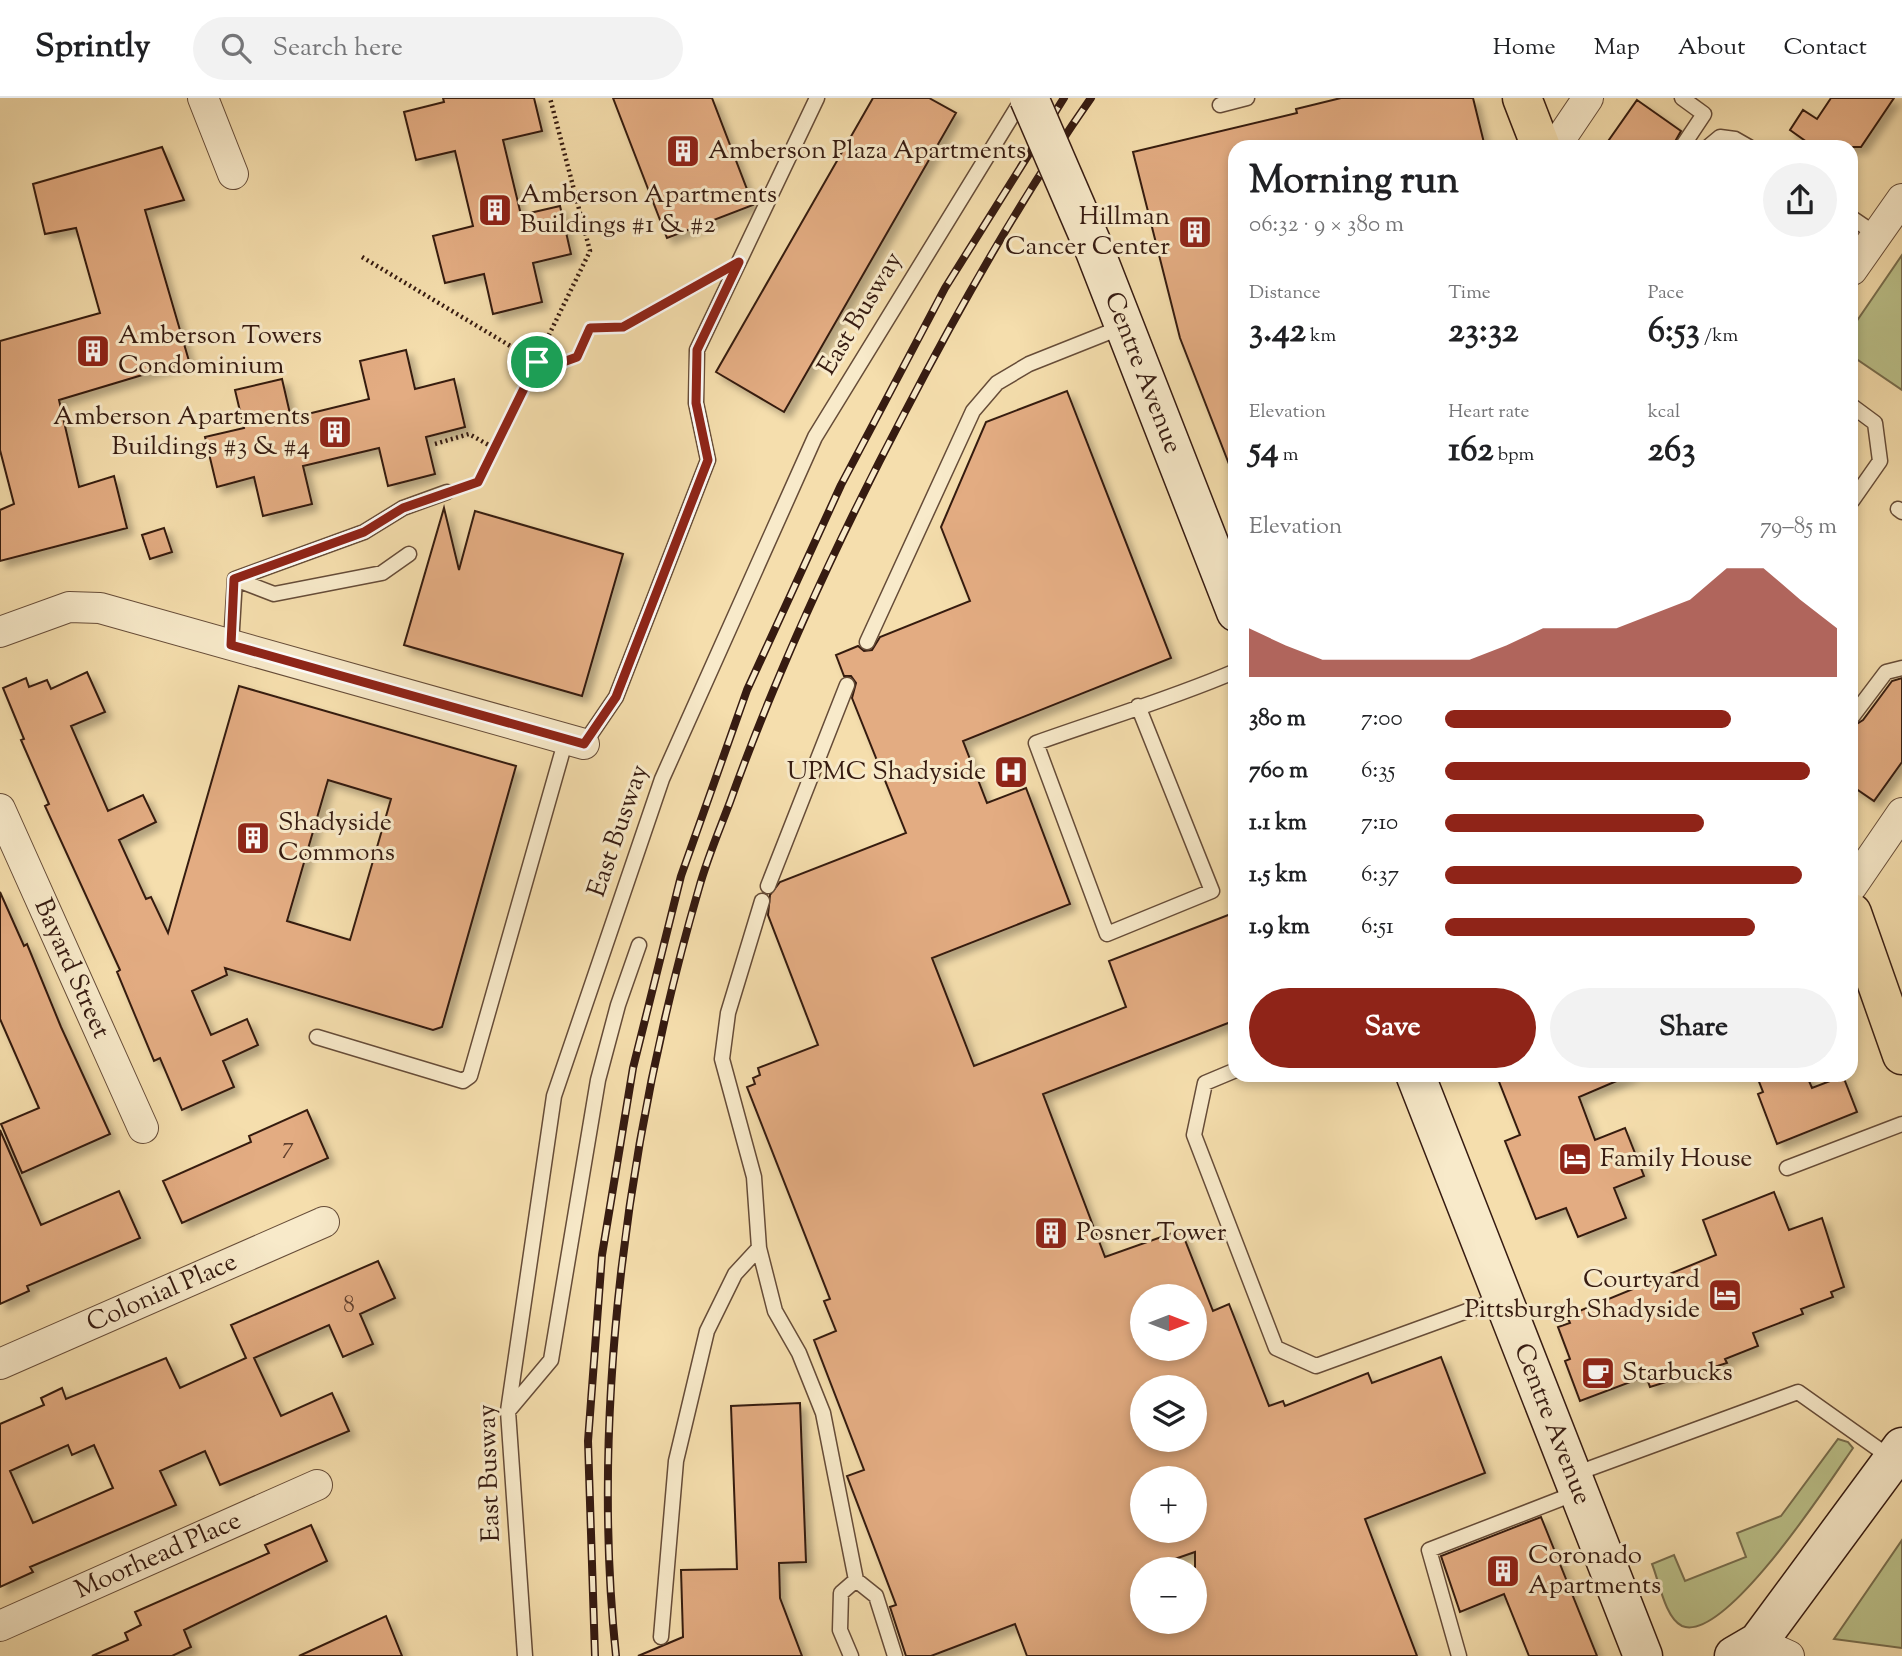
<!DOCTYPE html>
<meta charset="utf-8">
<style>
:root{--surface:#fff;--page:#f2f2f2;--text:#202124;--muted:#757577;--line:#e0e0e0;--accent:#8f2418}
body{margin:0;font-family:"Sorts Mill Goudy",serif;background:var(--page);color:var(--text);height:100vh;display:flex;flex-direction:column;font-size:26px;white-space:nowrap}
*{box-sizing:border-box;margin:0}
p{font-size:23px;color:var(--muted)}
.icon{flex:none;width:38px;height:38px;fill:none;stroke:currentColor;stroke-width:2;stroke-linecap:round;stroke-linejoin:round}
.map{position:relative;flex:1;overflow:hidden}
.details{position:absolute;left:1228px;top:42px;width:630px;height:942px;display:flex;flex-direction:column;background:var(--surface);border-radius:21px;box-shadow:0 4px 10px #0003}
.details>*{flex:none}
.needle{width:46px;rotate:90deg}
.tools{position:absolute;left:1130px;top:1186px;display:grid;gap:14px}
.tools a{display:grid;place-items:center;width:77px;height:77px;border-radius:50%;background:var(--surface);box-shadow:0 4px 10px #0003;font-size:35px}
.pin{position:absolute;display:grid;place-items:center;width:60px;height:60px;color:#fff;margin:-30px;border:4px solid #fff;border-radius:50%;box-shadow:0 2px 7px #0007}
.round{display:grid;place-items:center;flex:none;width:74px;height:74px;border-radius:37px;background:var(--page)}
.summary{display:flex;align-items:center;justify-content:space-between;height:119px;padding:0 21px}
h1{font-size:38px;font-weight:700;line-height:52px}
.metrics{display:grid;grid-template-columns:repeat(3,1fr);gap:10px;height:119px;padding:7px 21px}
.metrics div{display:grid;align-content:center}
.metrics b{font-size:35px;font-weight:700}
.metrics small{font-size:19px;font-weight:400}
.metrics p{font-size:19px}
.chart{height:196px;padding:14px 21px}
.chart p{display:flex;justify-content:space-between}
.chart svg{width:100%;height:126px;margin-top:7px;fill:var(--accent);opacity:.7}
.action{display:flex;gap:14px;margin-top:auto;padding:14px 21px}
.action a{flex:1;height:80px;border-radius:42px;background:var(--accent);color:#fff;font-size:28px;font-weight:700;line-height:80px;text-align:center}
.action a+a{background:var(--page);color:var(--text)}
ul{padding:0 21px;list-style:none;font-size:23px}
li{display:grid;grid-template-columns:112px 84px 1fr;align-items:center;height:52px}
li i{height:18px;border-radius:9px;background:var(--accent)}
header{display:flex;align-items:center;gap:42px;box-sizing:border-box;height:98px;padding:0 35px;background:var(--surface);border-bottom:2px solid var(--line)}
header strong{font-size:33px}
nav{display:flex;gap:38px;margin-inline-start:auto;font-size:24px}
.search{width:490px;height:63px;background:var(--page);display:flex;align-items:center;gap:18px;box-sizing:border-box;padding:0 24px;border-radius:38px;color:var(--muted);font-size:26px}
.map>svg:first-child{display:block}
.green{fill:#bbc18a;stroke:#786e4e;stroke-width:2}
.building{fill:#e3ac82;stroke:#361b11;stroke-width:2;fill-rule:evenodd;filter:url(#shadow)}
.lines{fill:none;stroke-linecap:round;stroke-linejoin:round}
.lane-casing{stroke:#664c38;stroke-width:17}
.street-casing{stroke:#664c38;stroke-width:32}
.secondary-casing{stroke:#361b11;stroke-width:41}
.primary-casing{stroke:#361b11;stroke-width:41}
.path{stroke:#361b11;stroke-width:4.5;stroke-dasharray:2 3.5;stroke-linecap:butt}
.lane{stroke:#f8eaca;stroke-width:14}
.street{stroke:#f8eaca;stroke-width:30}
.secondary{stroke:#f8eaca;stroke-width:38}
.primary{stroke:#f5dead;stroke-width:38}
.rail-casing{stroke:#361b11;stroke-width:8}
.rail{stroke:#f8eaca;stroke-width:5;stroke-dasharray:16;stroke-linecap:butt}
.secondary-bridge-casing{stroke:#361b11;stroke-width:41;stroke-linecap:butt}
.secondary-bridge{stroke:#f8eaca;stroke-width:38}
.route-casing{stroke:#fff;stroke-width:14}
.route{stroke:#8f2418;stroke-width:9}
.labels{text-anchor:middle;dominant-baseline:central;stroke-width:6;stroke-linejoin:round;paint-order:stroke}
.number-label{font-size:23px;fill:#613f2d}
.poi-label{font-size:26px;fill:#361b11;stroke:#f8eaca;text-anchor:start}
.street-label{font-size:26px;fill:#361b11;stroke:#f8eaca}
</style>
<header>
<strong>Sprintly</strong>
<div class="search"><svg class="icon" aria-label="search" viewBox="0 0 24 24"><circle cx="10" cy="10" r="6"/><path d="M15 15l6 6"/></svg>Search here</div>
<nav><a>Home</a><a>Map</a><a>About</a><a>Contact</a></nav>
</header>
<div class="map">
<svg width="1902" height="1558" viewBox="0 0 1902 1558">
<defs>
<filter id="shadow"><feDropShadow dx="6" dy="6" stdDeviation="3.5" flood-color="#0004"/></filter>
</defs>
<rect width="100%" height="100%" fill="#f5dead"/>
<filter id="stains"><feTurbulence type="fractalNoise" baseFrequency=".00286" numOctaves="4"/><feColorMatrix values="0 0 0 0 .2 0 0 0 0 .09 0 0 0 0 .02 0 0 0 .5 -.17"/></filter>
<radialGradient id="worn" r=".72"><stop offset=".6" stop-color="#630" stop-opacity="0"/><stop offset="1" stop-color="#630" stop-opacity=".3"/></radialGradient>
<path class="green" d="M 1902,157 L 1902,292 L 1852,258 L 1852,230 Z
M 1838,1341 L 1848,1344 L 1853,1350 C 1830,1383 1725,1546 1682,1528 C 1665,1520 1659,1483 1652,1466 L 1674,1457 L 1685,1483 L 1746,1459 L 1737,1435 L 1781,1418 Z
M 1902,1442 L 1902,1550 L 1834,1541 Z"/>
<path class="building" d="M 443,0 L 534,0 L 542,33 L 503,42 L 521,117 L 560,108 L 571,156 L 533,165 L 542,204 L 493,216 L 484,176 L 445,185 L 433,138 L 473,128 L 455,53 L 416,62 L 404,14 L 444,4 Z
M 613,0 L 712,0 L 753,107 L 667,140 Z
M 873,0 L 929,0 L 956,15 L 784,314 L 716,274 Z
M 1341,0 L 1473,0 L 1485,49 L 1236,49 L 1234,379 L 1180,240 L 1133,54 L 1297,15 L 1296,11 Z
M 1831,0 L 1894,0 L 1861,49 L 1814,49 L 1790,32 L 1803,12 L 1817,21 Z
M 1637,2 L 1681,33 L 1672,49 L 1604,49 Z
M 162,49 L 184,102 L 145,112 L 189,263 L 59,302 L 79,389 L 114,378 L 127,430 L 0,463 L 0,412 L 14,406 L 0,352 L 0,243 L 100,215 L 76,130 L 45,136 L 33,86 Z
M 406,252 L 415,291 L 454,281 L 465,329 L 426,339 L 435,376 L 388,388 L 379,350 L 303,368 L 312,406 L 263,418 L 254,379 L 217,389 L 205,339 L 244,330 L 235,292 L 282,281 L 291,320 L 369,301 L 360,263 Z
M 1067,293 L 1171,560 L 963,643 L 987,705 L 1026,690 L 1070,806 L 932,860 L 974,968 L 1126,909 L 1109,863 L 1236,814 L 1236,922 L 1043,996 L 1105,1159 L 1181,1132 L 1213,1213 L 1229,1206 L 1269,1308 L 1283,1303 L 1285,1308 L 1368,1275 L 1372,1285 L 1441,1259 L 1485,1375 L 1365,1421 L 1417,1558 L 1027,1558 L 1015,1526 L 931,1558 L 906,1558 L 890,1509 L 896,1507 L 847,1378 L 864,1372 L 814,1242 L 836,1233 L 824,1203 L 830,1201 L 747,989 L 755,986 L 753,980 L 760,977 L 758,970 L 818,947 L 768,817 L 770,797 L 780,784 L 906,735 L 852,600 L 856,585 L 851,578 L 844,578 L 836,557 L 858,548 L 864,553 L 872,552 L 880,539 L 970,503 L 941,429 L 986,324 ZM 1143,1199 L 1195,1199 L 1195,1251 L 1143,1251 ZM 1143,1290 L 1195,1290 L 1195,1342 L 1143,1342 ZM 1143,1381 L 1195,1381 L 1195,1433 L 1143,1433 ZM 1195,1454 L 1195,1524 L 1143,1524 L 1143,1472 Z
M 444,410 L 459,472 L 475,413 L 623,456 L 582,598 L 404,547 Z
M 164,430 L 172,454 L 150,461 L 142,437 Z
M 87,574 L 105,614 L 71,628 L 108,713 L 143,697 L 156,724 L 119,742 L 146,801 L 151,799 L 168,835 L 239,588 L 516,668 L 442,929 L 433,932 L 225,870 L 227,877 L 192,893 L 211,937 L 247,921 L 258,947 L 223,963 L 234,989 L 182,1012 L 160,960 L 154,963 L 117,874 L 120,872 L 45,708 L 49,706 L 21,642 L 24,641 L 3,590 L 26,580 L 29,589 L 47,582 L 51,591 ZM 328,682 L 391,701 L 350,842 L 287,823 Z
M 1902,580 L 1902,664 L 1874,703 L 1852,688 L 1852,629 L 1863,622 L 1892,583 Z
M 0,794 L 24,848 L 27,846 L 61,929 L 110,1036 L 22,1075 L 1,1026 L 39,1010 L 0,921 Z
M 1496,976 L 1633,976 L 1579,999 L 1595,1042 L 1625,1030 L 1644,1078 L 1614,1090 L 1626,1120 L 1578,1139 L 1566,1110 L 1536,1121 L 1505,1043 L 1520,1037 Z
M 1756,976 L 1806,976 L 1812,990 L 1843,978 L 1857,1014 L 1777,1046 L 1758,996 L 1763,994 Z
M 307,1012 L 328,1060 L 182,1125 L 163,1083 L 251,1044 L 249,1038 Z
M 0,1032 L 41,1127 L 119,1093 L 140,1140 L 27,1188 L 29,1193 L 0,1206 Z
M 1774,1094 L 1789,1132 L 1822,1120 L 1844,1189 L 1831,1194 L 1833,1199 L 1801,1211 L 1803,1216 L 1753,1235 L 1758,1248 L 1725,1261 L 1727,1265 L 1650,1289 L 1646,1278 L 1580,1303 L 1565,1263 L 1570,1261 L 1558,1229 L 1570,1225 L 1567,1218 L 1716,1157 L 1703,1122 Z
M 378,1163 L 395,1200 L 360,1216 L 373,1246 L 343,1259 L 329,1227 L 254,1260 L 281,1318 L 332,1295 L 349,1333 L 220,1387 L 205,1353 L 160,1373 L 176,1407 L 30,1469 L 33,1474 L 0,1489 L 0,1326 L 44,1307 L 41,1300 L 62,1290 L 66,1301 L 166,1260 L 180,1290 L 246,1260 L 231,1227 ZM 68,1347 L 72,1357 L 94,1347 L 113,1390 L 33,1425 L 10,1373 Z
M 800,1305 L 806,1464 L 779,1465 L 780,1500 L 802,1558 L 638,1558 L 683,1539 L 681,1472 L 737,1471 L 731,1308 Z
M 1541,1419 L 1597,1558 L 1529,1558 L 1504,1496 L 1460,1514 L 1441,1458 Z
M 311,1427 L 327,1463 L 184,1532 L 191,1549 L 172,1558 L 92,1558 L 128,1542 L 125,1535 L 141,1527 L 135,1514 L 269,1455 L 265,1447 Z
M 386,1518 L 402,1558 L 299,1558 Z"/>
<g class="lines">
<g class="lane-casing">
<path id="lane" d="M 1220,7 L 1247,0
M 1682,49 L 1704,16 L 1682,0
M 1708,49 L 1720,39 L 1735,41 L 1749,49
M 1852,120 L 1877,137
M 1852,308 L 1875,325 L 1880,363 L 1852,403
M 1898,411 L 1902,414
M 235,481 L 274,496 L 382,475 L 409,456
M 867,544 L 973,313 L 997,285 L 1029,266 L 1122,229
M 231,547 L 235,481 L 364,434 L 403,410 L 447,394
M 1138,608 L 1212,793 L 1107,836 L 1036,645 C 1103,621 1171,601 1236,573
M 1852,619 L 1886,574 L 1902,570
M 584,646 L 616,599 L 708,362 L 696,305 L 697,252 L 817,0
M 768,788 L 847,587
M 762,803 L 728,915 L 722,961 L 754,1079 L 759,1150 L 775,1213 L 799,1255 L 823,1315 L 856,1482
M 317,939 L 463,983 L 470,978 L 566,641
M 1236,972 L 1205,985 L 1194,1037 L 1276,1250 L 1316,1268 L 1500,1201
M 1787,1070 L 1902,1026
M 509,1312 L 551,1262 L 598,982 L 618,907 L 639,847
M 1572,1377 L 1798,1294 L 1891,1360
M 661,1539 L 676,1363 L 707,1233 L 735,1176 L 759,1150
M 525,1558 L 508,1313 L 554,998 L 662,681 L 815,339 L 1023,0
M 851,1558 L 840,1532 L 841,1495 L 856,1482 L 876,1498 L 895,1558
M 1459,1558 L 1429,1452 L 1576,1395"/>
</g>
<g class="street-casing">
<g id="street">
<path d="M 203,0 L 233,76"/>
<path d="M 1555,49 L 1588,0"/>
<path d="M 1852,172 L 1902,101"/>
<path d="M 0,534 L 69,509 L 100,510 L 584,646"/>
<path id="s1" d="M 0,711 L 143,1030"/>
<path d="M 1852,788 L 1902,715"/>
<path id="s2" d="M 0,1266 L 324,1124"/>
<path id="s3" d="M 0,1528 L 317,1387"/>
<path d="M 1758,1544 L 1789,1558"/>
</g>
</g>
<g class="secondary-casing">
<g id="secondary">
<path id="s4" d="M 1093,148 L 1236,514"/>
<path id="s5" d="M 1415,976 L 1643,1558"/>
<path d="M 1734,1558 L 1758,1544 L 1902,1349"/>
</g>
</g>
<g class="primary-casing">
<path id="primary" d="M 1522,0 L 1541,49
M 1852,815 L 1902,957"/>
</g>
<path class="path" d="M 362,159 L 537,264 L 555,267 L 577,259 L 590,230 L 623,229 L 708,181
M 435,346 L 469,336 L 494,350
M 465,388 L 477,384 L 590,153 L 550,0"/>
<use href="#lane" class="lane"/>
<use href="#street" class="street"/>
<use href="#secondary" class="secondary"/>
<use href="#primary" class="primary"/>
<g class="rail-casing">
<path id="rail" d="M 595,1558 L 588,1343 L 602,1157 L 633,970 L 681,778 L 747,592 L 841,387 L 945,190 L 1064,0
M 616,1558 C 590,1309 629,1030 699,790 C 707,761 719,733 730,704 C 778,570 838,442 904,316 C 960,208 1021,100 1091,0"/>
</g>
<use href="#rail" class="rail"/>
<g class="secondary-bridge-casing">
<path id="secondary-bridge" d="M 1029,0 L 1093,148"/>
</g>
<use href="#secondary-bridge" class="secondary-bridge"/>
</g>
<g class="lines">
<g class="route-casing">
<path id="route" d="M 739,164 L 697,252 L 696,305 L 708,362 L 616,599 L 584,646 L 231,547 L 234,481 L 364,434 L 403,410 L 478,384 L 537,264 L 555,267 L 577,259 L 590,230 L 623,229 Z"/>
</g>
<use href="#route" class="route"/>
</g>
<defs>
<g id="building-square" transform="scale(1.75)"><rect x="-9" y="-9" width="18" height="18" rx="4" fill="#8f2418" stroke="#f8eaca"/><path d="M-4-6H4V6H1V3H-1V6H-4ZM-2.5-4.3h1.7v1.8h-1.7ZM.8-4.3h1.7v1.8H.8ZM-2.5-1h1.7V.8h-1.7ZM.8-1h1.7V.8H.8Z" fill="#fff"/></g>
<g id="hospital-square" transform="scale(1.75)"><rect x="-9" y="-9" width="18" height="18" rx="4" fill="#8f2418" stroke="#f8eaca"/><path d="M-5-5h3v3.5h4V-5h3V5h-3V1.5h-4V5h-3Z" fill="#fff"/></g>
<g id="hotel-square" transform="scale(1.75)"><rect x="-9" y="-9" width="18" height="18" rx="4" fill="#8f2418" stroke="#f8eaca"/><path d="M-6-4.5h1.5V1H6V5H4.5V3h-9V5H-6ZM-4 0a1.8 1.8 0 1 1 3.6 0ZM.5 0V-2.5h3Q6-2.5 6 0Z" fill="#fff"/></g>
<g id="cafe-square" transform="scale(1.75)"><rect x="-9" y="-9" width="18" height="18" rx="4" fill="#8f2418" stroke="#f8eaca"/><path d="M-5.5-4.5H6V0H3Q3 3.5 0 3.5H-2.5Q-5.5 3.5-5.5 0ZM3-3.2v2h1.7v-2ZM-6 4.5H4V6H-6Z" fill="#fff"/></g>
</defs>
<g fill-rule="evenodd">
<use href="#building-square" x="683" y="53"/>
<use href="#building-square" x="495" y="112"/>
<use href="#building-square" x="1195" y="134"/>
<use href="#building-square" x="93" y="253"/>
<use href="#building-square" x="335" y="334"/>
<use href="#hospital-square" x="1011" y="674"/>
<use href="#building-square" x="253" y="740"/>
<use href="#hotel-square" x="1575" y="1061"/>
<use href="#building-square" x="1051" y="1135"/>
<use href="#hotel-square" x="1725" y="1197"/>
<use href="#cafe-square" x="1598" y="1275"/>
<use href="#building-square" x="1503" y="1473"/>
</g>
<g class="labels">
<g class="number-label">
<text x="288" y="1049">7</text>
<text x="349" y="1208">8</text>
</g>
<g class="poi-label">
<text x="708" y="53">Amberson Plaza Apartments</text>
<text x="520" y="97">Amberson Apartments<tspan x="520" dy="30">Buildings #1 &amp; #2</tspan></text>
<text x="1170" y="119" text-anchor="end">Hillman<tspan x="1170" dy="30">Cancer Center</tspan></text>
<text x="118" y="238">Amberson Towers<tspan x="118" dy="30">Condominium</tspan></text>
<text x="310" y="319" text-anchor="end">Amberson Apartments<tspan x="310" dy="30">Buildings #3 &amp; #4</tspan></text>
<text x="986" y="674" text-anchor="end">UPMC Shadyside</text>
<text x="278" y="725">Shadyside<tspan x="278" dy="30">Commons</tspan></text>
<text x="1600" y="1061">Family House</text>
<text x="1076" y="1135">Posner Tower</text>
<text x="1700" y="1182" text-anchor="end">Courtyard<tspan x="1700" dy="30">Pittsburgh Shadyside</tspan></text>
<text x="1622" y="1275">Starbucks</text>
<text x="1528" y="1458">Coronado<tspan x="1528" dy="30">Apartments</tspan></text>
</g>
<g class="street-label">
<text transform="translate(861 216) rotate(-59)">East Busway</text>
<text stroke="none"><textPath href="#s4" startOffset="136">Centre Avenue</textPath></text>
<text transform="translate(619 733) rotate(-71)">East Busway</text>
<text stroke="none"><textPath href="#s1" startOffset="175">Bayard Street</textPath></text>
<text stroke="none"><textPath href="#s2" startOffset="177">Colonial Place</textPath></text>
<text stroke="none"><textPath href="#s5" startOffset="376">Centre Avenue</textPath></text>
<text transform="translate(490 1375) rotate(-92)">East Busway</text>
<text stroke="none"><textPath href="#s3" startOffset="173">Moorhead Place</textPath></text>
</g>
</g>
<rect width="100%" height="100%" filter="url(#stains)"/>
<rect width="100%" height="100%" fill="url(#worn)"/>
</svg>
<div class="tools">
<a><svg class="needle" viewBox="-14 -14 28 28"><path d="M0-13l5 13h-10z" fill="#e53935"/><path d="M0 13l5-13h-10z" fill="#757577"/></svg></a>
<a><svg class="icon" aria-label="layers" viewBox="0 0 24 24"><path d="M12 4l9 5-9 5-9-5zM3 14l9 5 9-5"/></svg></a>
<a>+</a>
<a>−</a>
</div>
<div class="pin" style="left:537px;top:264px;background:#1e9e55"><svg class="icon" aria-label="arrive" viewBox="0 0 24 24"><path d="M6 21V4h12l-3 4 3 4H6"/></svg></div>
<section class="details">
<div class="summary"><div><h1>Morning run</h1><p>06:32 · 9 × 380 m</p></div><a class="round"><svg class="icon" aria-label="share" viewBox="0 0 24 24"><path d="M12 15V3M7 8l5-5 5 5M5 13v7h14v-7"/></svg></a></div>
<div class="metrics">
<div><p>Distance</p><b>3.42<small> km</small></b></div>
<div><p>Time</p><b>23:32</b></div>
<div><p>Pace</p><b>6:53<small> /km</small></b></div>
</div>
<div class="metrics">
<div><p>Elevation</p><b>54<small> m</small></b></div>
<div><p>Heart rate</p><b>162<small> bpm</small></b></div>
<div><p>kcal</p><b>263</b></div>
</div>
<div class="chart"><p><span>Elevation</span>79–85 m</p>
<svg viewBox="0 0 160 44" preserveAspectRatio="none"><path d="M0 44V27L10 33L20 38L30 38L40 38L50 38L60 38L70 33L80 27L90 27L100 27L110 22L120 17L130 6L140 6L150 17L160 27V44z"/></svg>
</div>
<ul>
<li><b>380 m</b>7:00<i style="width:73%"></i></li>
<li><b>760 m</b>6:35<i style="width:93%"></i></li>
<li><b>1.1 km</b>7:10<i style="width:66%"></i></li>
<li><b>1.5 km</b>6:37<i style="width:91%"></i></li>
<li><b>1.9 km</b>6:51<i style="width:79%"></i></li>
</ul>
<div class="action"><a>Save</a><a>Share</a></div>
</section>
</div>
